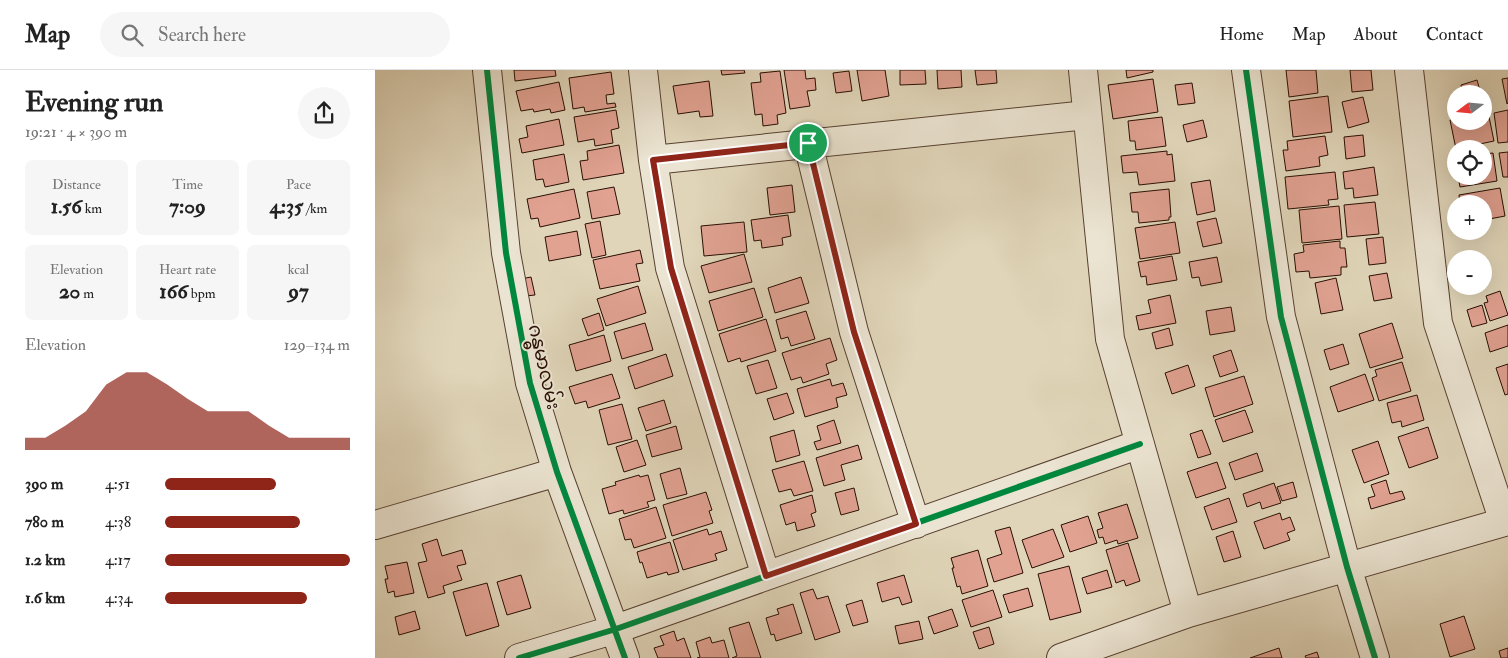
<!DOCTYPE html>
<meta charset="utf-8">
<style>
:root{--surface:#fff;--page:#f6f6f6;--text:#222;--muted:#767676;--line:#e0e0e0;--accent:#8f2418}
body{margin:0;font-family:"IM FELL Double Pica","Noto Sans Myanmar",serif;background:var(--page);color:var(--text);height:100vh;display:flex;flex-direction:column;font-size:19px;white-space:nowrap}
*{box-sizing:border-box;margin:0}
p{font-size:16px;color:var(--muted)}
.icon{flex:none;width:28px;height:28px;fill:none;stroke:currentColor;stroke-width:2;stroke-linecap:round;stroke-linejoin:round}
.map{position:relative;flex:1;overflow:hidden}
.side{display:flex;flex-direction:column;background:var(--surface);width:375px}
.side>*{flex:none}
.needle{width:32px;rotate:254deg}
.buttons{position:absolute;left:1072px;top:15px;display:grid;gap:10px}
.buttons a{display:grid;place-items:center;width:45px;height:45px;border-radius:50%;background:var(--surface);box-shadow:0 5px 20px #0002;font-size:25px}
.pin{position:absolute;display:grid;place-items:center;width:42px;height:42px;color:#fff;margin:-21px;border:2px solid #fff;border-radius:50%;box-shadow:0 1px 5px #0007}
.round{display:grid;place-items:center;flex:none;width:52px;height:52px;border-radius:26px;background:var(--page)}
.overview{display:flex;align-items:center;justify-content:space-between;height:85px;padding:0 25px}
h1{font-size:28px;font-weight:700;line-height:38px}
.stats{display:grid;grid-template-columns:repeat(3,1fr);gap:8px;height:85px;padding:5px 25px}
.stats div{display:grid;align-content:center;border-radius:8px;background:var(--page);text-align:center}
.stats b{font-size:21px;font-weight:700}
.stats small{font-size:14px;font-weight:400}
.stats p{font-size:14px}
.chart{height:140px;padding:10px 25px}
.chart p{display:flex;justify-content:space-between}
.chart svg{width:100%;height:90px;margin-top:5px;fill:var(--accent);opacity:.7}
ul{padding:0 25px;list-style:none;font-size:16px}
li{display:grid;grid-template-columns:80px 60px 1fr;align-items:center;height:38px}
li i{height:12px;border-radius:6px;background:var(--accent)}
header{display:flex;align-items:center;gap:30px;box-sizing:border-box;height:70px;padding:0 25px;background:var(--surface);border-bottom:1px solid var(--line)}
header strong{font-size:24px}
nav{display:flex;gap:28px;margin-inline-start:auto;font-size:18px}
.search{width:350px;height:45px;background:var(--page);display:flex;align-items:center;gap:12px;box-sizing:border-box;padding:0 18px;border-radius:28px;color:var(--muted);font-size:19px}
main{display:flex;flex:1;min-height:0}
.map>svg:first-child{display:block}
.building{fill:#e1a292;stroke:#290e03}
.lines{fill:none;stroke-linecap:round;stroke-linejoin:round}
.minor-casing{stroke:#574030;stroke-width:30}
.minor{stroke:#ebe4d2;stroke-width:28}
.cycleway-casing{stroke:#ebe4d2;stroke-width:9}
.cycleway{stroke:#00873e;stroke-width:6}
.route-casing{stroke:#fff;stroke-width:10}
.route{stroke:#8f2418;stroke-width:6}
.labels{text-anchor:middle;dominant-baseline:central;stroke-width:4;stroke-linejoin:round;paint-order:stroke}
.street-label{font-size:19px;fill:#290e03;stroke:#ebe4d2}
</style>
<header>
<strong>Map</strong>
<div class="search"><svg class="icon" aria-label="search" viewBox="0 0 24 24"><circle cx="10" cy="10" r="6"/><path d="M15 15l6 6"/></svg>Search here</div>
<nav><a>Home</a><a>Map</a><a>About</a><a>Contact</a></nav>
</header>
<main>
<section class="side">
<div class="overview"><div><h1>Evening run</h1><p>19:21 · 4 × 390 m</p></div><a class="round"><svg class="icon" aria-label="share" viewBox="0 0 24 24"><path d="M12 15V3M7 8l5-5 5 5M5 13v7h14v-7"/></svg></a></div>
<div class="stats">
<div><p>Distance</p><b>1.56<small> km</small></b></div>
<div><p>Time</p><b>7:09</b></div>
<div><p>Pace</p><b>4:35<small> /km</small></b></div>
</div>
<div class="stats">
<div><p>Elevation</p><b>20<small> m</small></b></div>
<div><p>Heart rate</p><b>166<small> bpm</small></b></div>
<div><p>kcal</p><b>97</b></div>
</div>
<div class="chart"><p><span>Elevation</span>129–134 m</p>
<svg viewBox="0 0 160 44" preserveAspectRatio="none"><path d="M0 44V38L10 38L20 32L30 25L40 12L50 6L60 6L70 12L80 19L90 25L100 25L110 25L120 32L130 38L140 38L150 38L160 38V44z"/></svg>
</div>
<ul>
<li><b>390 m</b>4:51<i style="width:60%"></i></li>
<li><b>780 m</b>4:38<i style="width:73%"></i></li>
<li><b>1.2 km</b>4:17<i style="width:100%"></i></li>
<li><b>1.6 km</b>4:34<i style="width:77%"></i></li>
</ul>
</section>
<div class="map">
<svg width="1133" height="588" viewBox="0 0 1133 588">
<rect width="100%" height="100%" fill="#e0d5b9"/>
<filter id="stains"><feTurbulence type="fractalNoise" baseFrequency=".004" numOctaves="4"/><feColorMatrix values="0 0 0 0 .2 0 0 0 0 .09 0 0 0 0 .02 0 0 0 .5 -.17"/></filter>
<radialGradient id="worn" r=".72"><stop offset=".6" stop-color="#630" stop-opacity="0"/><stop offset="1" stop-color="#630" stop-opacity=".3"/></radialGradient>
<path class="building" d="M 139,0 L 180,0 L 181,6 L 140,11 Z
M 346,0 L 369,0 L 370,3 L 347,5 Z
M 409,0 L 430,0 L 431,9 L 440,8 L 441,20 L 432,21 L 435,36 L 415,39 Z
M 482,0 L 510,0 L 514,26 L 487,31 Z
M 525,0 L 550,0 L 551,14 L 525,15 Z
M 562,0 L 586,0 L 587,17 L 563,19 Z
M 600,0 L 621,0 L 622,13 L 602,15 Z
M 751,0 L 778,0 L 778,2 L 752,8 Z
M 911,0 L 941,0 L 943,23 L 914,27 Z
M 975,0 L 996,0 L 998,20 L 977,22 Z
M 405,1 L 411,43 L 402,45 L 403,54 L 388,56 L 387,44 L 380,45 L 376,13 L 386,12 L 385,3 Z
M 474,1 L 477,21 L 461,23 L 458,3 Z
M 236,2 L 239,24 L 231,25 L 232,34 L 240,33 L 241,37 L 210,42 L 209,37 L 198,39 L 194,8 Z
M 1133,8 L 1133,33 L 1132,34 L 1127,9 Z
M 778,9 L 783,42 L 738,49 L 733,15 Z
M 1102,10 L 1106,24 L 1088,24 L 1086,15 Z
M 334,11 L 338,46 L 325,47 L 324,41 L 303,44 L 298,16 Z
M 184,12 L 190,40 L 176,43 L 175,39 L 159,42 L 158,39 L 146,41 L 141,21 Z
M 817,13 L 820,33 L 803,35 L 800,15 Z
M 953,26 L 957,62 L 918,67 L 914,31 Z
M 988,27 L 994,52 L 973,58 L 967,32 Z
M 241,40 L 244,58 L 236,60 L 238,73 L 220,76 L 219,69 L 203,72 L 199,47 Z
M 1133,40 L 1133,72 L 1123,73 L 1119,43 Z
M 1113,42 L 1119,71 L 1081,79 L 1075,50 L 1081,49 L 1081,51 L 1109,51 L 1109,43 Z
M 787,47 L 791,76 L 761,80 L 760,71 L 755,71 L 753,51 Z
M 184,49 L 189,75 L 147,83 L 144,69 L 153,67 L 151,56 Z
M 828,50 L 832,67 L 812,72 L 808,55 Z
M 988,65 L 990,86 L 971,89 L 969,67 Z
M 950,66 L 953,85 L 944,87 L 945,96 L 911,101 L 908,80 L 913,80 L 912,71 Z
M 244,75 L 249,103 L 208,110 L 205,91 L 213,90 L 212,81 Z
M 792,81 L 792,85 L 797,84 L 800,111 L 764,115 L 762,102 L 748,103 L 746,86 Z
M 1133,82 L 1133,107 L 1128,107 L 1124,83 Z
M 1118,83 L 1122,111 L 1085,117 L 1083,106 L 1109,106 L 1109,84 Z
M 189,84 L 194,112 L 170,117 L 168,109 L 161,110 L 158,90 Z
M 999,97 L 1003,125 L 979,128 L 978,118 L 970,119 L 968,102 Z
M 960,102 L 963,129 L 953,130 L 954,135 L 913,139 L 910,107 Z
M 835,110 L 840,141 L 822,145 L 816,113 Z
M 417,115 L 420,142 L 395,145 L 392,118 Z
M 239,117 L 245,144 L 217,149 L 212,122 Z
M 1125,118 L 1130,146 L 1109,150 L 1109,134 L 1085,134 L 1084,125 Z
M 199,119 L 205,148 L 165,157 L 163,148 L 156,149 L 152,129 Z
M 794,119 L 796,147 L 794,147 L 794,150 L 764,153 L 763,142 L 757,142 L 755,123 Z
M 1000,132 L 1004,164 L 972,167 L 969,135 Z
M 964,136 L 967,169 L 927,173 L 924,140 Z
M 1081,142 L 1081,155 L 1079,155 L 1077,143 Z
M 413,145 L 416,166 L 407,168 L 408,175 L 387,178 L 386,170 L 379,171 L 376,150 Z
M 841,148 L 847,173 L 828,177 L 822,152 Z
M 225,151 L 231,185 L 217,188 L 210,154 Z
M 369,152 L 372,182 L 329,186 L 326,156 Z
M 800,152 L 805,183 L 765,189 L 760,158 Z
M 202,161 L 206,185 L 174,191 L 170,167 Z
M 1008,167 L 1011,193 L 994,195 L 991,169 Z
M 965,171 L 965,178 L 970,178 L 972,197 L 966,197 L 966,205 L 935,208 L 934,201 L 921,202 L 919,184 L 929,182 L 928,175 Z
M 265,180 L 268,193 L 261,194 L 265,211 L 225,219 L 218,190 Z
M 369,184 L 377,212 L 334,223 L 326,196 Z
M 797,186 L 802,210 L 772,215 L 771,206 L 766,207 L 763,192 Z
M 842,187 L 847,212 L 826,216 L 824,207 L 817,208 L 814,192 Z
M 1012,203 L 1017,228 L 999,231 L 994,206 Z
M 156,207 L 160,225 L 150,226 L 146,209 Z
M 426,207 L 434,233 L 400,243 L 393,218 Z
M 961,208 L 968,240 L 946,244 L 940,213 Z
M 263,216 L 271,243 L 231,256 L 222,229 Z
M 379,218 L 388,247 L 343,261 L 334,231 Z
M 1125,221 L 1133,245 L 1115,251 L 1109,233 L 1113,232 L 1111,226 Z
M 795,225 L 801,253 L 764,260 L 761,246 L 776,243 L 773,230 Z
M 1107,235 L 1112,253 L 1097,257 L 1092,240 Z
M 856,237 L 860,261 L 835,265 L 831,241 Z
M 431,241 L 440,269 L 416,276 L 413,267 L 406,269 L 401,250 Z
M 224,243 L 229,260 L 213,266 L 207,249 Z
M 391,249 L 401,281 L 366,292 L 365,288 L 353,292 L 344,264 Z
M 270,253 L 278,280 L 247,289 L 239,262 Z
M 1017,253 L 1028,288 L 995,298 L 984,264 Z
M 1133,255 L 1133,276 L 1115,282 L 1110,263 Z
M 794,258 L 798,275 L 781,279 L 777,263 Z
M 229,265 L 236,291 L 201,301 L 194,275 Z
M 455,268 L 462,290 L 451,294 L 454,304 L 428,313 L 426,307 L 416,310 L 407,283 Z
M 968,274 L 974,294 L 955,300 L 949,280 Z
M 856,280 L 863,301 L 845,307 L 838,286 Z
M 291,284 L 298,306 L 260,319 L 253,297 Z
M 393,290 L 402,318 L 381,324 L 372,296 Z
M 1027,292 L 1036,321 L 1004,331 L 997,308 L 1002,306 L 1000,300 Z
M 1133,294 L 1133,324 L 1130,325 L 1121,298 Z
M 813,295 L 820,316 L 797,324 L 790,303 Z
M 237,304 L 245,328 L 213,338 L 211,331 L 200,334 L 194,317 Z
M 990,304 L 999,330 L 963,342 L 955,317 Z
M 869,306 L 878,334 L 839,347 L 830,318 Z
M 455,309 L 457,316 L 468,313 L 472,325 L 461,328 L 463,337 L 430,347 L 422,319 Z
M 412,323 L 419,343 L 399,350 L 392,329 Z
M 1042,325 L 1049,350 L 1027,357 L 1026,351 L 1017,353 L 1012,333 Z
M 289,330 L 296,353 L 271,361 L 263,338 Z
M 247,334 L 257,369 L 233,375 L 224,340 Z
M 870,340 L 878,362 L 848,372 L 840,350 Z
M 459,350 L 466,373 L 442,380 L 439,372 L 446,370 L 442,356 Z
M 301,356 L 307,379 L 277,387 L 271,365 Z
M 1053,357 L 1063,388 L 1034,398 L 1023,367 Z
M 419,360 L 425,385 L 401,392 L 395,367 Z
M 827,360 L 836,384 L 823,388 L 815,364 Z
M 262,370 L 271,395 L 249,402 L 241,377 Z
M 1003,371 L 1014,404 L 989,413 L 977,380 Z
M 483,375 L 487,389 L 466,395 L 470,410 L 449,416 L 441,388 Z
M 882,383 L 888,401 L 860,410 L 854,393 Z
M 429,391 L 438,421 L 419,426 L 416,419 L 404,422 L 397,400 Z
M 842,392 L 851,418 L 821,428 L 812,402 Z
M 305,398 L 312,424 L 292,429 L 285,404 Z
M 264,405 L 265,407 L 273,405 L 280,430 L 272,432 L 274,437 L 249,444 L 248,440 L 234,444 L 227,419 L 241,415 L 240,412 Z
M 1011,410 L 1015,424 L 1027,421 L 1030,429 L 996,439 L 993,428 L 1000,426 L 996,415 Z
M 918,412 L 922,427 L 907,431 L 902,417 Z
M 899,413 L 906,433 L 887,439 L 885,432 L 872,437 L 868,424 Z
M 479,418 L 484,440 L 466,445 L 460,423 Z
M 331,422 L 337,440 L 334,441 L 338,453 L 297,466 L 288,435 Z
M 437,425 L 441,442 L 436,444 L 440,456 L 422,461 L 420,452 L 411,455 L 405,435 Z
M 854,428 L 862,452 L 837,460 L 829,437 Z
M 752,434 L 763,468 L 743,474 L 742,470 L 730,474 L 728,467 L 724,468 L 722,460 L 728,458 L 723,443 Z
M 281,437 L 291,468 L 259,478 L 256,469 L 250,470 L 244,449 Z
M 905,443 L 907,450 L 915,447 L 920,460 L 912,463 L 915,470 L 889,479 L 879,452 Z
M 713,446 L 722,473 L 695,482 L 686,455 Z
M 635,457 L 648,503 L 619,512 L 612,489 L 627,484 L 620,461 Z
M 332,459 L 334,465 L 346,461 L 352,480 L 340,484 L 342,490 L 308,500 L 298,470 Z
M 678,459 L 689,487 L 657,498 L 647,470 Z
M 858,461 L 866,487 L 849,492 L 841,467 Z
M 62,469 L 67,486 L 87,480 L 91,494 L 82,496 L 87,510 L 68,516 L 70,523 L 53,528 L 43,493 L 52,491 L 47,474 Z
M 295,472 L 304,502 L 293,505 L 292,502 L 272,508 L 267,492 L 265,493 L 262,482 Z
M 753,473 L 765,511 L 751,516 L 749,510 L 741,513 L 731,480 Z
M 603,480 L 613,516 L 587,524 L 585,516 L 582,517 L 577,498 L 579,498 L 576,488 Z
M 32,492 L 39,523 L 20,527 L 19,521 L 13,523 L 10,509 L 13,509 L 10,496 Z
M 694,496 L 706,542 L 675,550 L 663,504 Z
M 732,500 L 737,517 L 712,524 L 707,508 Z
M 146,505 L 156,538 L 132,545 L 122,512 Z
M 529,505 L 537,532 L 527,535 L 524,527 L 507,532 L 502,513 Z
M 112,513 L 124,556 L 91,566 L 78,522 Z
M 653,518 L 658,536 L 634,543 L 628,525 Z
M 438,519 L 442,529 L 453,526 L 465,562 L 440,570 L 425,523 Z
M 618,520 L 627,547 L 596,557 L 587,530 Z
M 487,530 L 493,552 L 478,556 L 471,535 Z
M 418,534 L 427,563 L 401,571 L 399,564 L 396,565 L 391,548 L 404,544 L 402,539 Z
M 577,539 L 583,556 L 559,564 L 553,547 Z
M 40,541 L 45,559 L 24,565 L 20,547 Z
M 1089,546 L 1100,579 L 1075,587 L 1065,554 Z
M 544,551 L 548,569 L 524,574 L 520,556 Z
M 374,552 L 386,588 L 357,588 L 362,586 L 354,558 Z
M 614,557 L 619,574 L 604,579 L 598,562 Z
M 299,561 L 302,571 L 309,568 L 316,588 L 283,588 L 279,578 L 289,575 L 285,566 Z
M 335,567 L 337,573 L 349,570 L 354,588 L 322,588 L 325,587 L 321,572 Z
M 904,578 L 907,588 L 875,588 Z
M 1133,578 L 1133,588 L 1126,588 L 1124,581 Z
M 942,582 L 944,588 L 931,588 L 930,586 Z"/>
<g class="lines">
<g class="minor-casing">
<path id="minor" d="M 112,0 L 131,183 L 155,313 L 182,402 L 250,588
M 268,0 L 278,90 L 295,198 L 391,506
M 708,0 L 735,269 L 813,543
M 871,0 L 906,247 L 972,497 L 1000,588
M 1034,0 L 1063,253 L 1129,452
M 433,73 L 479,262 L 541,454
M 278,90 L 712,45
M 0,455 L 182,402
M 144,588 L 241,559 L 765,374
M 686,588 L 813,543 L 1133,451"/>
</g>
<use href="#minor" class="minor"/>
<g class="cycleway-casing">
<path id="cycleway" d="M 112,0 L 131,183 L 155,313 L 182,402 L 250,588
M 871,0 L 906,247 L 972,497 L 1000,588
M 144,588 L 241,559 L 765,374"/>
</g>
<use href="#cycleway" class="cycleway"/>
</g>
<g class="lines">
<g class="route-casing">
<path id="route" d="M 433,73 L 479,262 L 541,454 L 391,506 L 296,198 L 278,90 Z"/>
</g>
<use href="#route" class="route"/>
</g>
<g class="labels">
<g class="street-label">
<text transform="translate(169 297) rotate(77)">ဂန္ဓမာလမ်း</text>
</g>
</g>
<rect width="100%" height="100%" filter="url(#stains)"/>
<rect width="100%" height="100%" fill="url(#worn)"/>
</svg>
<div class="buttons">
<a><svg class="needle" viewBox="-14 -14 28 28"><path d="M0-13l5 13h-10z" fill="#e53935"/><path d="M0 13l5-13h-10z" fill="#767676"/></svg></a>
<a><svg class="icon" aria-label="locate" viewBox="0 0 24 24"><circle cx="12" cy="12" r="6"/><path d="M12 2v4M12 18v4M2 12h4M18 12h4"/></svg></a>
<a>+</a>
<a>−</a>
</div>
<div class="pin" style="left:433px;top:73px;background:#1e9e55"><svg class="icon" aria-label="arrive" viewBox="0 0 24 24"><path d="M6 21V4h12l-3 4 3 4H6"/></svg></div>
</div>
</main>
